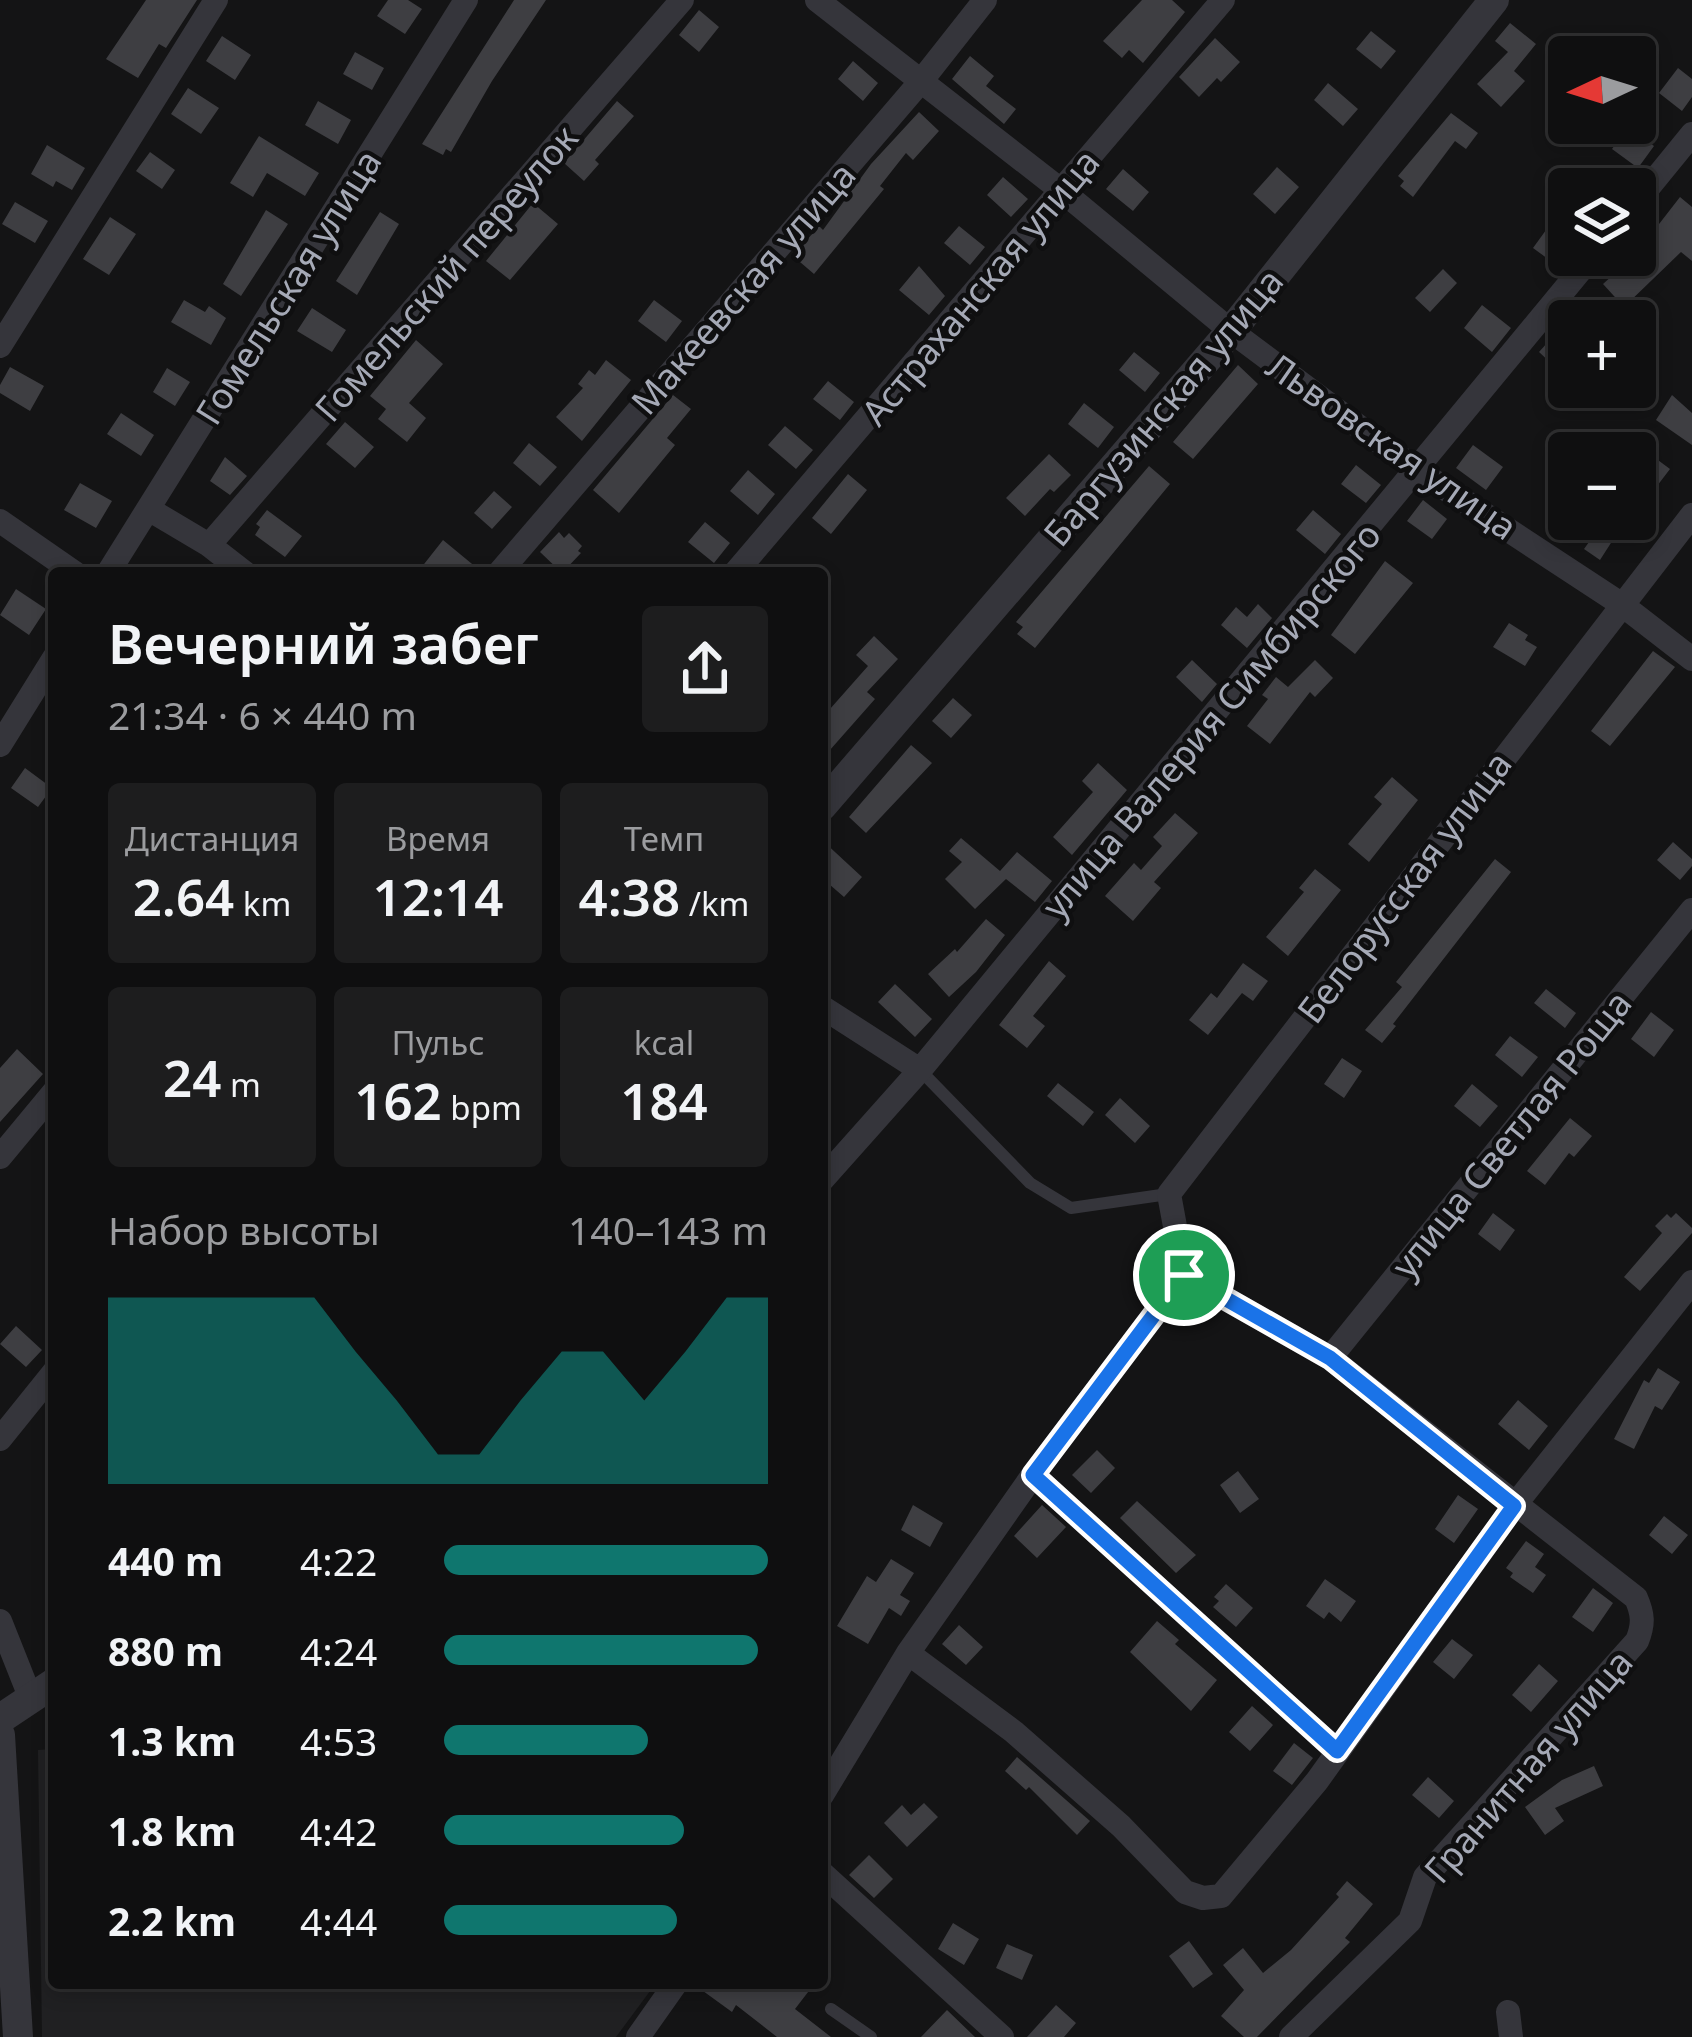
<!DOCTYPE html>
<html lang="ru">
<meta charset="utf-8">
<style>
:root{--surface:#0f0f10;--page:#1d1d1e;--text:#f1f3f6;--muted:#9b9c9f;--line:#2f2f30;--accent:#0f766e}
body{margin:0;font-family:"Noto Sans",sans-serif;background:var(--page);color:var(--text);height:100vh;display:flex;flex-direction:column;font-size:45px;white-space:nowrap}
*{box-sizing:border-box;margin:0}
p{font-size:39px;color:var(--muted)}
.icon{flex:none;width:66px;height:66px;fill:none;stroke:currentColor;stroke-width:2;stroke-linecap:round;stroke-linejoin:round}
.map{position:relative;flex:1;overflow:hidden}
.panel{position:absolute;left:48px;top:567px;width:780px;height:1422px;display:flex;flex-direction:column;background:var(--surface);border-radius:12px;box-shadow:0 6px 18px #0003,0 0 0 3px var(--line)}
.panel>*{flex:none}
.needle{width:78px;rotate:266deg}
.controls{position:absolute;left:1548px;top:36px;display:grid;gap:24px}
.controls a{display:grid;place-items:center;width:108px;height:108px;border-radius:12px;background:var(--surface);box-shadow:0 6px 18px #0003,0 0 0 3px var(--line);font-size:60px}
.pin{position:absolute;display:grid;place-items:center;width:102px;height:102px;color:#fff;margin:-51px;border:6px solid #fff;border-radius:50%;box-shadow:0 3px 12px #0007}
.round{display:grid;place-items:center;flex:none;width:126px;height:126px;border-radius:12px;background:var(--page)}
.overview{display:flex;align-items:center;justify-content:space-between;height:204px;padding:0 60px}
h1{font-size:54px;font-weight:600;line-height:90px}
.figures{display:grid;grid-template-columns:repeat(3,1fr);gap:18px;height:204px;padding:12px 60px}
.figures div{display:grid;align-content:center;border-radius:12px;background:var(--page);text-align:center}
.figures b{font-size:51px;font-weight:600}
.figures small{font-size:33px;font-weight:400}
.figures p{font-size:33px}
.chart{height:336px;padding:24px 60px}
.chart p{display:flex;justify-content:space-between}
.chart svg{width:100%;height:216px;margin-top:12px;fill:var(--accent);opacity:.7}
ul{padding:0 60px;list-style:none;font-size:39px}
li{display:grid;grid-template-columns:192px 144px 1fr;align-items:center;height:90px}
li i{height:30px;border-radius:15px;background:var(--accent)}
.map>svg:first-child{display:block}
.built{fill:#202022}
.building{fill:#3e3e42}
.lines{fill:none;stroke-linecap:round;stroke-linejoin:round}
.service{stroke:#35353b;stroke-width:12}
.minor{stroke:#35353b;stroke-width:24}
.tertiary{stroke:#35353b;stroke-width:30}
.route-casing{stroke:#fff;stroke-width:24}
.route{stroke:#1a73e8;stroke-width:15}
.labels{text-anchor:middle;dominant-baseline:central;stroke-width:9;stroke-linejoin:round;paint-order:stroke}
.street-label{font-size:36px;fill:#a5a9b6;stroke:#0f0f10}
</style>
<div class="map">
<svg width="1692" height="2037" viewBox="0 0 1692 2037">
<rect width="100%" height="100%" fill="#141415"/>
<path class="built" d="M 54,1749 L 54,1983 L 656,1983 L 616,2037 L 42,2037 L 38,1750 Z"/>
<path class="building" d="M 146,0 L 197,0 L 166,48 L 159,44 L 138,78 L 106,59 Z
M 388,0 L 408,0 L 422,9 L 405,34 L 377,16 Z
M 514,0 L 546,0 L 492,81 L 451,152 L 446,149 L 443,155 L 422,144 Z
M 1142,0 L 1172,0 L 1185,12 L 1143,63 L 1129,50 L 1122,58 L 1103,41 Z
M 699,10 L 719,27 L 699,52 L 679,35 Z
M 1510,23 L 1536,44 L 1514,71 L 1525,81 L 1501,107 L 1477,84 L 1508,52 L 1495,41 Z
M 1371,31 L 1396,51 L 1381,69 L 1356,49 Z
M 222,36 L 251,55 L 235,80 L 206,61 Z
M 1215,38 L 1240,62 L 1221,82 L 1217,78 L 1199,97 L 1179,77 Z
M 355,52 L 384,68 L 372,90 L 343,74 Z
M 970,56 L 994,76 L 986,86 L 1016,109 L 1004,124 L 952,79 Z
M 853,61 L 878,83 L 863,101 L 838,79 Z
M 1678,68 L 1692,79 L 1692,97 L 1682,111 L 1659,93 Z
M 1328,83 L 1358,109 L 1343,126 L 1314,100 Z
M 188,88 L 219,108 L 201,134 L 171,114 Z
M 318,101 L 351,120 L 338,144 L 305,125 Z
M 617,101 L 634,116 L 595,160 L 599,164 L 584,181 L 564,163 Z
M 919,112 L 939,131 L 913,160 L 906,153 L 880,186 L 884,189 L 814,274 L 793,256 L 819,226 L 823,230 L 871,164 Z
M 1451,113 L 1478,133 L 1466,149 L 1455,141 L 1413,197 L 1400,186 L 1404,181 L 1398,176 Z
M 1628,127 L 1654,146 L 1638,168 L 1612,149 Z
M 259,136 L 319,173 L 305,196 L 267,173 L 253,197 L 230,183 Z
M 47,145 L 85,168 L 72,190 L 56,181 L 53,187 L 31,174 Z
M 150,152 L 175,170 L 162,189 L 136,171 Z
M 1277,167 L 1299,187 L 1275,214 L 1253,194 Z
M 1123,169 L 1149,192 L 1133,211 L 1106,189 Z
M 1003,177 L 1028,199 L 1011,217 L 987,195 Z
M 1680,197 L 1692,207 L 1692,261 L 1681,252 L 1624,307 L 1603,284 L 1635,255 Z
M 15,202 L 48,221 L 35,243 L 2,224 Z
M 533,203 L 558,224 L 510,280 L 486,261 Z
M 266,210 L 288,224 L 241,296 L 223,284 Z
M 380,212 L 399,224 L 357,295 L 336,281 Z
M 110,217 L 136,234 L 109,275 L 83,259 Z
M 1554,219 L 1566,228 L 1563,233 L 1569,238 L 1569,254 L 1559,267 L 1533,248 Z
M 959,226 L 985,247 L 970,265 L 944,243 Z
M 919,266 L 945,296 L 929,315 L 899,290 Z
M 1443,269 L 1457,283 L 1430,312 L 1415,298 Z
M 184,300 L 205,312 L 209,306 L 226,318 L 211,345 L 171,322 Z
M 654,300 L 682,321 L 666,342 L 638,321 Z
M 1482,305 L 1511,328 L 1492,352 L 1464,328 Z
M 312,308 L 346,330 L 332,352 L 297,331 Z
M 1557,332 L 1569,343 L 1569,380 L 1539,352 Z
M 416,340 L 443,364 L 409,403 L 426,418 L 407,442 L 378,419 L 386,409 L 370,396 Z
M 1134,352 L 1160,373 L 1145,392 L 1119,370 Z
M 606,360 L 631,380 L 582,441 L 556,417 L 583,388 L 578,384 L 589,370 L 595,375 Z
M 1238,365 L 1258,384 L 1193,459 L 1173,442 Z
M 10,367 L 44,386 L 30,411 L 0,393 L 0,385 Z
M 167,368 L 190,382 L 175,406 L 153,392 Z
M 828,381 L 854,402 L 840,420 L 813,399 Z
M 673,395 L 691,409 L 667,438 L 675,445 L 619,513 L 593,490 Z
M 1672,395 L 1692,413 L 1692,445 L 1656,420 Z
M 1084,403 L 1114,427 L 1098,448 L 1068,424 Z
M 121,413 L 154,435 L 141,456 L 107,434 Z
M 345,422 L 374,447 L 355,468 L 326,444 Z
M 785,426 L 813,450 L 796,469 L 768,445 Z
M 529,443 L 557,467 L 540,486 L 513,463 Z
M 1635,443 L 1670,469 L 1654,490 L 1635,475 Z
M 1473,445 L 1503,467 L 1486,490 L 1456,468 Z
M 1049,454 L 1071,475 L 1054,492 L 1050,489 L 1025,516 L 1006,498 Z
M 225,457 L 247,476 L 230,495 L 210,481 Z
M 1356,465 L 1381,485 L 1366,503 L 1341,484 Z
M 1149,466 L 1170,484 L 1035,648 L 1017,634 L 1023,627 L 1016,622 Z
M 748,470 L 775,494 L 758,515 L 730,491 Z
M 848,474 L 867,490 L 831,534 L 812,518 Z
M 80,483 L 112,501 L 96,528 L 64,510 Z
M 494,491 L 512,507 L 492,529 L 474,513 Z
M 1423,500 L 1447,519 L 1432,539 L 1407,521 Z
M 267,510 L 302,536 L 285,557 L 255,535 L 260,527 L 256,524 Z
M 1313,510 L 1341,534 L 1325,554 L 1296,530 Z
M 1578,519 L 1598,519 L 1618,532 L 1600,560 L 1584,549 L 1589,542 L 1571,530 Z
M 705,522 L 730,543 L 714,563 L 688,542 Z
M 559,532 L 564,538 L 569,533 L 582,546 L 578,551 L 581,553 L 562,573 L 540,552 Z
M 443,540 L 483,573 L 417,573 Z
M 1385,561 L 1413,583 L 1355,654 L 1331,635 Z
M 16,589 L 46,609 L 29,635 L 0,615 Z
M 1258,604 L 1272,618 L 1247,648 L 1221,625 L 1236,607 L 1247,617 Z
M 1509,623 L 1528,635 L 1525,640 L 1537,647 L 1525,666 L 1493,647 Z
M 874,636 L 898,659 L 867,692 L 875,699 L 822,759 L 822,718 L 868,666 L 856,655 Z
M 1653,651 L 1675,667 L 1610,746 L 1591,731 Z
M 1192,660 L 1217,684 L 1202,702 L 1176,677 Z
M 1315,660 L 1333,678 L 1315,697 L 1310,692 L 1270,744 L 1247,726 L 1268,699 L 1262,695 L 1276,677 L 1288,687 Z
M 953,698 L 972,715 L 951,738 L 932,721 Z
M 911,745 L 932,763 L 866,833 L 849,817 Z
M 1098,763 L 1127,790 L 1072,855 L 1053,837 L 1093,792 L 1082,781 Z
M 25,768 L 52,788 L 38,807 L 11,788 Z
M 1392,777 L 1418,800 L 1369,862 L 1348,844 L 1382,804 L 1374,797 Z
M 1175,813 L 1198,833 L 1154,882 L 1161,888 L 1133,921 L 1105,896 L 1134,863 L 1141,870 L 1162,846 L 1153,837 Z
M 961,838 L 1000,871 L 1017,852 L 1052,881 L 1035,902 L 1006,879 L 975,909 L 945,879 L 962,862 L 949,851 Z
M 822,840 L 862,877 L 844,897 L 822,878 Z
M 1673,842 L 1692,859 L 1692,866 L 1680,880 L 1657,860 Z
M 1495,859 L 1511,872 L 1393,1024 L 1396,1026 L 1382,1043 L 1365,1030 L 1402,987 L 1396,982 Z
M 1315,869 L 1341,890 L 1288,956 L 1266,937 L 1304,892 L 1299,888 Z
M 986,919 L 1005,935 L 976,972 L 949,997 L 928,974 L 955,949 L 957,952 Z
M 1049,961 L 1066,976 L 1033,1016 L 1045,1026 L 1027,1048 L 999,1025 Z
M 1243,963 L 1268,981 L 1253,1001 L 1242,993 L 1208,1035 L 1189,1020 L 1211,993 L 1217,998 Z
M 895,984 L 932,1019 L 915,1037 L 878,1002 Z
M 1546,989 L 1576,1013 L 1565,1028 L 1534,1003 Z
M 1651,1012 L 1674,1030 L 1654,1057 L 1631,1039 Z
M 1510,1036 L 1538,1057 L 1522,1077 L 1495,1055 Z
M 17,1049 L 43,1074 L 0,1122 L 0,1068 Z
M 1342,1058 L 1362,1071 L 1344,1098 L 1324,1084 Z
M 1058,1083 L 1094,1112 L 1083,1126 L 1047,1096 Z
M 1472,1084 L 1498,1106 L 1480,1127 L 1454,1106 Z
M 1120,1098 L 1150,1126 L 1135,1143 L 1105,1115 Z
M 1570,1118 L 1592,1136 L 1574,1157 L 1569,1153 L 1545,1185 L 1527,1171 Z
M 1493,1213 L 1515,1230 L 1500,1251 L 1478,1234 Z
M 1676,1213 L 1692,1228 L 1692,1233 L 1640,1291 L 1624,1277 L 1662,1233 L 1655,1226 L 1667,1214 L 1671,1218 Z
M 16,1326 L 42,1350 L 26,1367 L 0,1344 Z
M 1658,1368 L 1680,1382 L 1662,1410 L 1655,1406 L 1634,1449 L 1614,1439 L 1644,1380 L 1649,1383 Z
M 1518,1400 L 1548,1426 L 1529,1450 L 1498,1424 Z
M 1097,1450 L 1115,1468 L 1091,1493 L 1072,1475 Z
M 1238,1471 L 1259,1499 L 1240,1513 L 1220,1485 Z
M 1458,1495 L 1478,1509 L 1454,1543 L 1435,1529 Z
M 1137,1501 L 1196,1555 L 1176,1573 L 1120,1518 Z
M 913,1505 L 943,1523 L 930,1547 L 901,1530 Z
M 1042,1505 L 1066,1527 L 1037,1558 L 1014,1536 Z
M 1664,1516 L 1688,1535 L 1672,1554 L 1649,1535 Z
M 1526,1541 L 1544,1554 L 1535,1567 L 1546,1575 L 1533,1593 L 1510,1577 L 1513,1573 L 1506,1568 Z
M 891,1559 L 914,1573 L 900,1595 L 910,1601 L 901,1616 L 889,1608 L 868,1644 L 837,1626 L 867,1576 L 876,1582 Z
M 1325,1579 L 1356,1601 L 1341,1622 L 1329,1612 L 1324,1619 L 1306,1606 Z
M 1226,1584 L 1253,1608 L 1236,1627 L 1213,1607 L 1219,1601 L 1214,1597 Z
M 1593,1588 L 1613,1603 L 1593,1632 L 1572,1617 Z
M 1157,1621 L 1179,1640 L 1175,1644 L 1217,1680 L 1191,1711 L 1130,1652 Z
M 959,1625 L 983,1647 L 966,1665 L 942,1644 Z
M 1452,1639 L 1473,1655 L 1454,1679 L 1433,1662 Z
M 1539,1664 L 1558,1681 L 1531,1712 L 1512,1695 Z
M 1252,1706 L 1273,1725 L 1250,1751 L 1229,1732 Z
M 1294,1743 L 1313,1758 L 1292,1785 L 1273,1771 Z
M 1017,1757 L 1090,1821 L 1077,1835 L 1029,1787 L 1026,1790 L 1005,1771 Z
M 1594,1766 L 1603,1786 L 1555,1808 L 1564,1821 L 1545,1835 L 1525,1807 L 1562,1780 Z
M 1428,1777 L 1454,1801 L 1439,1818 L 1412,1795 Z
M 924,1803 L 938,1817 L 907,1847 L 884,1823 L 902,1805 L 911,1815 Z
M 869,1855 L 893,1879 L 874,1898 L 849,1875 Z
M 1347,1881 L 1373,1904 L 1345,1938 L 1350,1942 L 1257,2037 L 1244,2037 L 1221,2016 L 1244,1990 L 1223,1965 L 1243,1948 L 1263,1973 L 1291,1950 L 1339,1897 L 1336,1894 Z
M 953,1923 L 979,1939 L 964,1965 L 938,1949 Z
M 1189,1941 L 1213,1974 L 1193,1988 L 1169,1956 Z
M 1007,1944 L 1033,1955 L 1022,1980 L 996,1968 Z
M 692,1983 L 815,1983 L 795,2009 L 831,2037 L 777,2037 L 736,2005 L 732,2012 Z
M 1056,2005 L 1076,2023 L 1064,2037 L 1027,2037 Z
M 947,2010 L 975,2037 L 921,2037 Z"/>
<g class="lines">
<path class="service" d="M 920,1070 L 1030,1183 L 1071,1208 L 1168,1194
M 831,2009 L 871,2037"/>
<path class="minor" d="M 817,0 L 1062,191 L 1231,331 L 1417,470 L 1621,604 L 1692,659
M 1635,204 L 1692,134
M 0,346 L 216,0
M 150,510 L 209,545 L 245,573
M 0,521 L 75,573
M 209,545 L 682,0
M 108,573 L 466,0
M 499,573 L 922,80 L 985,0
M 735,573 L 1223,0
M 0,745 L 54,658
M 822,1007 L 920,1070
M 0,1157 L 54,1092
M 822,1180 L 920,1070 L 1593,255
M 1184,1275 L 1330,1358 L 1636,1598 C 1643,1614 1644,1624 1637,1641 L 1425,1877 L 1410,1921 L 1291,2037
M 1184,1275 L 1169,1194 L 1692,515
M 1330,1358 L 1692,910
M 0,1439 L 54,1372
M 1033,1475 L 1337,1751
M 0,1621 L 31,1699
M 908,1653 L 1014,1732 L 1121,1826 L 1185,1892 L 1203,1898 L 1221,1896 L 1317,1781 L 1514,1506 L 1692,1282
M 822,1795 L 908,1653 L 1033,1475 L 1184,1275
M 822,1873 L 1002,2037
M 1508,2012 L 1511,2037
M 638,2037 L 676,1983"/>
<path class="tertiary" d="M 822,806 L 1231,331 L 1494,0
M 0,1719 L 54,1683
M 0,1735 L 18,2037"/>
</g>
<g class="lines">
<g class="route-casing">
<path id="route" d="M 1184,1275 L 1330,1358 L 1514,1506 L 1337,1751 L 1033,1475 Z"/>
</g>
<use href="#route" class="route"/>
</g>
<g class="labels">
<g class="street-label">
<text transform="translate(446 273) rotate(-49)">Гомельский переулок</text>
<text transform="translate(288 287) rotate(-58)">Гомельская улица</text>
<text transform="translate(980 287) rotate(-50)">Астраханская улица</text>
<text transform="translate(743 288) rotate(-49)">Макеевская улица</text>
<text transform="translate(1163 407) rotate(-50)">Баргузинская улица</text>
<text transform="translate(1392 446) rotate(35)">Львовская улица</text>
<text transform="translate(1211 720) rotate(-50)">улица Валерия Симбирского</text>
<text transform="translate(1404 887) rotate(-53)">Белорусская улица</text>
<text transform="translate(1511 1134) rotate(-51)">улица Светлая Роща</text>
<text transform="translate(1528 1766) rotate(-49)">Гранитная улица</text>
</g>
</g>
</svg>
<div class="controls">
<a><svg class="needle" viewBox="-14 -14 28 28"><path d="M0-13l5 13h-10z" fill="#e53935"/><path d="M0 13l5-13h-10z" fill="#9b9c9f"/></svg></a>
<a><svg class="icon" aria-label="layers" viewBox="0 0 24 24"><path d="M12 4l9 5-9 5-9-5zM3 14l9 5 9-5"/></svg></a>
<a>+</a>
<a>−</a>
</div>
<div class="pin" style="left:1184px;top:1275px;background:#1e9e55"><svg class="icon" aria-label="arrive" viewBox="0 0 24 24"><path d="M6 21V4h12l-3 4 3 4H6"/></svg></div>
<section class="panel">
<div class="overview"><div><h1>Вечерний забег</h1><p>21:34 · 6 × 440 m</p></div><a class="round"><svg class="icon" aria-label="share" viewBox="0 0 24 24"><path d="M12 15V3M7 8l5-5 5 5M5 13v7h14v-7"/></svg></a></div>
<div class="figures">
<div><p>Дистанция</p><b>2.64<small> km</small></b></div>
<div><p>Время</p><b>12:14</b></div>
<div><p>Темп</p><b>4:38<small> /km</small></b></div>
</div>
<div class="figures">
<div><b>24<small> m</small></b></div>
<div><p>Пульс</p><b>162<small> bpm</small></b></div>
<div><p>kcal</p><b>184</b></div>
</div>
<div class="chart"><p><span>Набор высоты</span>140–143 m</p>
<svg viewBox="0 0 160 44" preserveAspectRatio="none"><path d="M0 44V6L10 6L20 6L30 6L40 6L50 6L60 17L70 27L80 38L90 38L100 27L110 17L120 17L130 27L140 17L150 6L160 6V44z"/></svg>
</div>
<ul>
<li><b>440 m</b>4:22<i style="width:100%"></i></li>
<li><b>880 m</b>4:24<i style="width:97%"></i></li>
<li><b>1.3 km</b>4:53<i style="width:63%"></i></li>
<li><b>1.8 km</b>4:42<i style="width:74%"></i></li>
<li><b>2.2 km</b>4:44<i style="width:72%"></i></li>
</ul>
</section>
</div>
